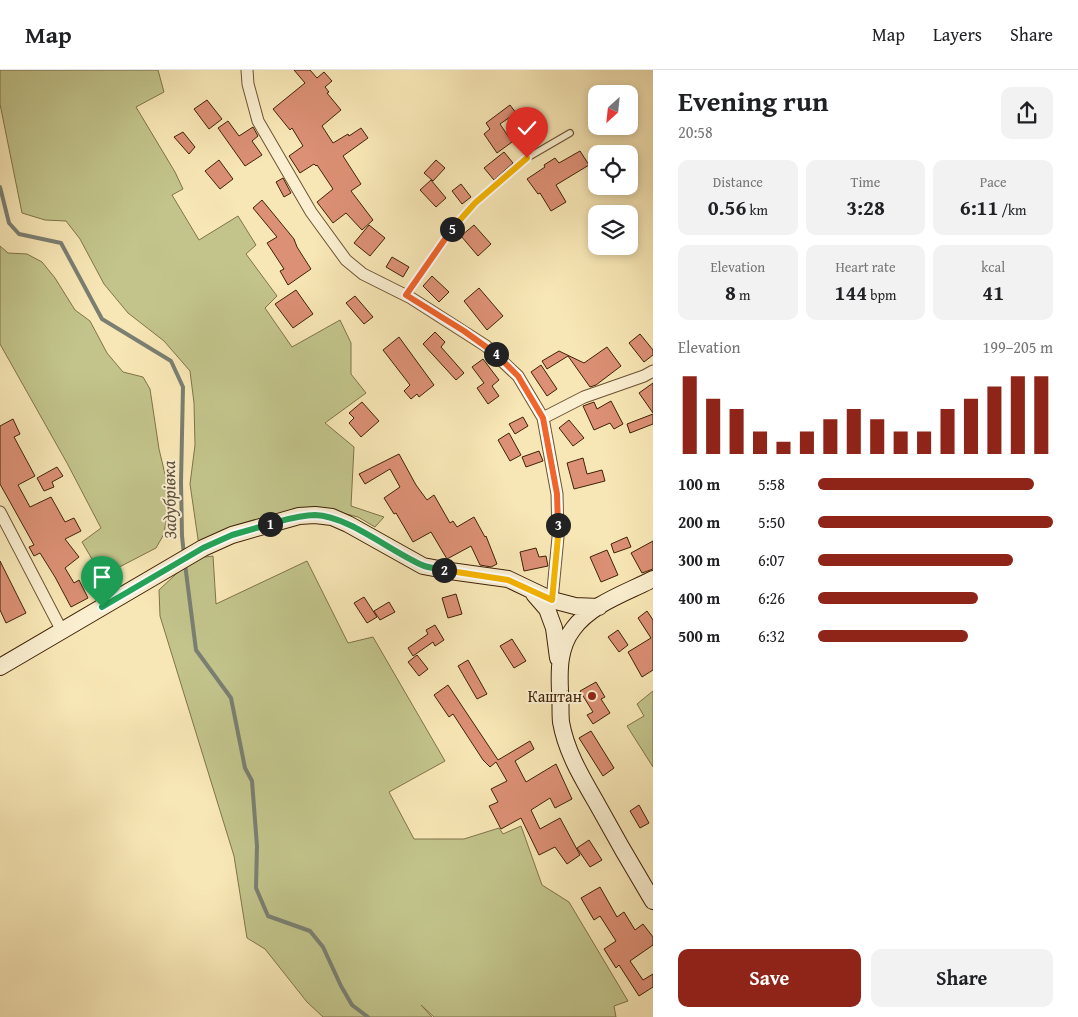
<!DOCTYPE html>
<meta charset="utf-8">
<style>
:root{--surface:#fff;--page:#f2f2f2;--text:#202124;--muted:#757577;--line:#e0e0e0;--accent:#8f2418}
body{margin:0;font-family:"Gentium Book Plus",serif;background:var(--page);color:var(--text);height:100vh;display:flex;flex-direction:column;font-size:19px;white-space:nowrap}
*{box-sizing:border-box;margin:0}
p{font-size:16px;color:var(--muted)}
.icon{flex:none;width:28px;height:28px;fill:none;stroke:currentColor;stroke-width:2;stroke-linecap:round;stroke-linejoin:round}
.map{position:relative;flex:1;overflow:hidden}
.drawer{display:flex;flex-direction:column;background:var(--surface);width:425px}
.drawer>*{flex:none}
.needle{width:32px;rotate:207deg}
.buttons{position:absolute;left:588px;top:15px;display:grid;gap:10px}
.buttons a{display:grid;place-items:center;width:50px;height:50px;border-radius:10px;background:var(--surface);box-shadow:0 2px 8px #0003;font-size:25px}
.pin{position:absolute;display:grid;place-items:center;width:42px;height:42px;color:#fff;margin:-51px -21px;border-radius:50% 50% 50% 0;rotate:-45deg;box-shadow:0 0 5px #0007}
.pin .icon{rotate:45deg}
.km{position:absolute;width:25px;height:25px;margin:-12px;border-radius:50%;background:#222;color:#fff;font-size:14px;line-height:25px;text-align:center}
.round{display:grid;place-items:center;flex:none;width:52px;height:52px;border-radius:10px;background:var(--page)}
.headline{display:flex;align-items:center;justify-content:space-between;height:85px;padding:0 25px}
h1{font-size:28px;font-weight:700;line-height:38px}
.figures{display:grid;grid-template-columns:repeat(3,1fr);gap:8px;height:85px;padding:5px 25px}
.figures div{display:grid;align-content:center;border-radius:10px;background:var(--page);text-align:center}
.figures b{font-size:21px;font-weight:700}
.figures small{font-size:14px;font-weight:400}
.figures p{font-size:14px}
.chart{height:140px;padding:10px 25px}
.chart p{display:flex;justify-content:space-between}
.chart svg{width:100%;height:90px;margin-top:5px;stroke:var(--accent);stroke-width:6}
.button{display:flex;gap:10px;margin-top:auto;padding:10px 25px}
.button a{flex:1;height:58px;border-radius:10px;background:var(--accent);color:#fff;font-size:20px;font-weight:700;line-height:58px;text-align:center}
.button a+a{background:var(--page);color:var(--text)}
ul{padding:0 25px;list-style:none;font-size:16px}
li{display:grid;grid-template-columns:80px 60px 1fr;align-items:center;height:38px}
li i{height:12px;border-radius:6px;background:var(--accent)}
header{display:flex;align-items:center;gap:30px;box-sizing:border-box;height:70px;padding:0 25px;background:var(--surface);border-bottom:1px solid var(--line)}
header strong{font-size:24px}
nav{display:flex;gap:28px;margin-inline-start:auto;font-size:18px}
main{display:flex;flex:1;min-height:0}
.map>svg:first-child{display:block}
.green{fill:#c2c48b;stroke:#80734a}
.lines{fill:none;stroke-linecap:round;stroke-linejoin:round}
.stream{stroke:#7a7f72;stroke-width:4}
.building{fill:#dc9075;stroke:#3f2208}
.service-casing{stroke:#6d5334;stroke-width:8}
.minor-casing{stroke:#6d5334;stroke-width:13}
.secondary-casing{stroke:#3f2208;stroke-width:18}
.service{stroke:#faefd0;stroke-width:5.5}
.minor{stroke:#faefd0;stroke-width:11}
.secondary{stroke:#faefd0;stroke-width:16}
.split-1-casing{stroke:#fff;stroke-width:10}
.split-2-casing{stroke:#fff;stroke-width:10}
.split-3-casing{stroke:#fff;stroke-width:10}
.split-4-casing{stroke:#fff;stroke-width:10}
.split-5-casing{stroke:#fff;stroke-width:10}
.split-6-casing{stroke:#fff;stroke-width:10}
.split-1{stroke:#22a559;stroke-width:6}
.split-2{stroke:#22a559;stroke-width:6}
.split-3{stroke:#f5b400;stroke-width:6}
.split-4{stroke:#f0652b;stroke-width:6}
.split-5{stroke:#f0652b;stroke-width:6}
.split-6{stroke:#f5b400;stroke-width:6}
.poi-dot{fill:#8f2418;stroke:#faefd0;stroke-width:2}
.labels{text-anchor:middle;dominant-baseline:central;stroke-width:4;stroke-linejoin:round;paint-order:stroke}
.poi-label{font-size:16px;fill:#3f2208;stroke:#faefd0;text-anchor:end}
.water-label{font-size:18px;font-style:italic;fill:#5d503d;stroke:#faefd0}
</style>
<header>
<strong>Map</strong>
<nav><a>Map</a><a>Layers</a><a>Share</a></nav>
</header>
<main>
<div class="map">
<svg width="653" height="947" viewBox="0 0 653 947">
<rect width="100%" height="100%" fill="#f8e7b6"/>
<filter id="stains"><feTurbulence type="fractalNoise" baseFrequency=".004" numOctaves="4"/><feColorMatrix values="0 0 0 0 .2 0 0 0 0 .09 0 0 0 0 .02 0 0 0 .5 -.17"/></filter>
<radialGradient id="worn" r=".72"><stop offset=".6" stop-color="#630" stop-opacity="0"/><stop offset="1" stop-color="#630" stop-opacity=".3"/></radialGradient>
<path class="green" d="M 0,0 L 158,0 L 164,22 L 136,37 L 175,102 L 183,119 L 172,125 L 199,170 L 238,146 L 256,175 L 246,184 L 277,226 L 265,238 L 292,277 L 340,250 L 351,273 L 351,304 L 366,323 L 325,353 L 354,377 L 351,436 L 384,447 L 375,457 L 358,447 L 334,441 L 199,476 L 190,414 L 195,375 L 194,333 L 190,301 L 164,271 L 128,243 L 104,214 L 80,169 L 66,151 L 45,150 L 22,143 L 0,34 Z
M 0,176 L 8,183 L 27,184 L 42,192 L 55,208 L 75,240 L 90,251 L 107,283 L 123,302 L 143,307 L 150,319 L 159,379 L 170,425 L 164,464 L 156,478 L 102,506 L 82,472 L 101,458 L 67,393 L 0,274 Z
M 213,486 L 216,534 L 307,491 L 348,573 L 373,567 L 445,691 L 389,722 L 414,769 L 464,769 L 499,758 L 503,764 L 521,756 L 542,815 L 569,832 L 628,931 L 614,936 L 616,947 L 434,947 L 421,935 L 432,947 L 323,947 L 307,932 L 265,879 L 247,868 L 234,786 L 160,546 L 159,520 L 176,504 L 197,488 Z
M 653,621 L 653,697 L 627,656 L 644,646 L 637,634 Z"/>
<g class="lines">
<path class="stream" d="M 0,117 L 9,153 L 19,164 L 61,173 L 102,249 L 171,291 L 183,317 L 181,412 L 182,466 L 184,485
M 185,494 L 196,580 L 231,628 L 245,698 L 252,711 L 257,776 L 256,818 L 268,846 L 310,861 L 323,877 L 341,916 L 352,935 L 368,947"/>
</g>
<path class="building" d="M 294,0 L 310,0 L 317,8 L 324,2 L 332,11 L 325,17 L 329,22 L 327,23 L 341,40 L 322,56 L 333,73 L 348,64 L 349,66 L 361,58 L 368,68 L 343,86 L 361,114 L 351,121 L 373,150 L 362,160 L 346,143 L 333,153 L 317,132 L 333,119 L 317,95 L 316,96 L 314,94 L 300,103 L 289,86 L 303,76 L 292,58 L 290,60 L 273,39 L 305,13 Z
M 207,30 L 222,49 L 209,59 L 194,39 Z
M 510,35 L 516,43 L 500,54 L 512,72 L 497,83 L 484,64 L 490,59 L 486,53 Z
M 228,51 L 239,66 L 253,57 L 258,66 L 252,71 L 262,85 L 245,96 L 218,58 Z
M 183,62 L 195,77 L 189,84 L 174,67 Z
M 580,81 L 589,95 L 556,115 L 566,132 L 551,141 L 540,123 L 538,124 L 527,109 L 545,97 L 544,95 L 555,88 L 559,93 Z
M 504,82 L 513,93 L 494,110 L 484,98 Z
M 219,90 L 233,109 L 220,119 L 205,101 Z
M 436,90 L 445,98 L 433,111 L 424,103 Z
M 283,108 L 291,123 L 284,127 L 276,112 Z
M 431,110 L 446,128 L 436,137 L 420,120 Z
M 461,114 L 471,127 L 462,134 L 452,121 Z
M 262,130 L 294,169 L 297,177 L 311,199 L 288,215 L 280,201 L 284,199 L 267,173 L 277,167 L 253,138 Z
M 369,155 L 385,168 L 370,186 L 354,173 Z
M 474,155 L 491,174 L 478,186 L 461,166 Z
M 392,187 L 409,197 L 403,207 L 386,197 Z
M 432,206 L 449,222 L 439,232 L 423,216 Z
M 479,218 L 503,246 L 487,260 L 464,231 Z
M 296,220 L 313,244 L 293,258 L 275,234 Z
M 355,226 L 373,247 L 364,254 L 346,233 Z
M 435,262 L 445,272 L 441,277 L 464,303 L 456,310 L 423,274 Z
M 640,264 L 653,280 L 653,285 L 644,292 L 629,273 Z
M 399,267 L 434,315 L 419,327 L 417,324 L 411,329 L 404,321 L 410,315 L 383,280 Z
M 607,277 L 621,296 L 596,315 L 590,317 L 568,286 L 547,299 L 542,291 L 559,281 L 584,293 Z
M 483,289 L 499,310 L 492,316 L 499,326 L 488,334 L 477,318 L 484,313 L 472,297 Z
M 541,295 L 557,319 L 547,326 L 531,302 Z
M 653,313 L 653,343 L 639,323 Z
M 611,331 L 623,354 L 614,359 L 610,353 L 594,360 L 583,336 L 594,332 L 597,339 Z
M 362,332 L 379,351 L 361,367 L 349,353 L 354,348 L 349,343 Z
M 653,344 L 653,354 L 630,363 L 627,354 Z
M 523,347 L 528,356 L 515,364 L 509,354 Z
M 13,349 L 20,364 L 14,367 L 35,406 L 18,415 L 30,437 L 51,427 L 65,452 L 74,448 L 81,461 L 65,469 L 79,487 L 65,498 L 74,513 L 79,510 L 88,528 L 71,537 L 55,507 L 40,483 L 34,486 L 29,477 L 34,475 L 0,414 L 0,356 Z
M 569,350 L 584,368 L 573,376 L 559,358 Z
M 509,363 L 521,385 L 510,391 L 498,370 Z
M 539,381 L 543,391 L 526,397 L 522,387 Z
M 399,384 L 416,415 L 427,430 L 434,425 L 450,453 L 453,451 L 457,457 L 474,447 L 485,467 L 486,466 L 497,494 L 491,497 L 480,495 L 471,476 L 447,489 L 431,462 L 413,472 L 396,443 L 394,444 L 384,428 L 400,417 L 390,399 L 365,414 L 359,404 Z
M 583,388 L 587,404 L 602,400 L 605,411 L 574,419 L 567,393 Z
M 57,397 L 63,406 L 52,412 L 54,417 L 44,421 L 37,408 Z
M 627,467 L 631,477 L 614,483 L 611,474 Z
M 653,471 L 653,499 L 642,503 L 631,483 Z
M 536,478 L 539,487 L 546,486 L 548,496 L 524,501 L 520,482 Z
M 607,480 L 618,505 L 601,512 L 590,487 Z
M 0,491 L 26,543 L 6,553 L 0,540 Z
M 456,524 L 462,544 L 448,548 L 442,528 Z
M 364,527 L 377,547 L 367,553 L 354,533 Z
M 389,532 L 395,542 L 380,550 L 374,541 Z
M 647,541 L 653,550 L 653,600 L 642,607 L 628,582 L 651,568 L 638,548 Z
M 435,555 L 444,570 L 435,576 L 433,572 L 413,586 L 408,578 L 428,564 L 426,560 Z
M 618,560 L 628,575 L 619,582 L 608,567 Z
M 512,569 L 526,591 L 514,598 L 500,576 Z
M 417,585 L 428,599 L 419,606 L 408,592 Z
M 468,590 L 487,624 L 477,629 L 458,596 Z
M 596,612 L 605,627 L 601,629 L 610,643 L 593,654 L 587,645 L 593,642 L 580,621 Z
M 448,615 L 498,690 L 530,671 L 534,679 L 515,691 L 526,712 L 556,694 L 572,729 L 555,738 L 550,728 L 531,740 L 540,759 L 560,748 L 580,785 L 567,794 L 555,777 L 539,785 L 521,748 L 501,759 L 489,736 L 498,732 L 491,719 L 507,711 L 496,692 L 490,697 L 483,690 L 453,644 L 449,647 L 434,625 Z
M 591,661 L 614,698 L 603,706 L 579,668 Z
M 639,735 L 649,753 L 640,758 L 630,741 Z
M 589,770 L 602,790 L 590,797 L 577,778 Z
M 600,817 L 617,847 L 624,842 L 635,860 L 643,854 L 653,867 L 653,875 L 630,891 L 643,910 L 653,904 L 653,917 L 639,926 L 619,895 L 616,898 L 604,879 L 616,871 L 600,846 L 594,850 L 581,828 Z"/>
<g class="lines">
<g class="service-casing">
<path id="service" d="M 406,225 L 446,167 L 475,133 L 527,88 L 570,63"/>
</g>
<g class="minor-casing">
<path id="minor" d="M 247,0 L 248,14 L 258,51 L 311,142 L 346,190 L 363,204 L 411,228 L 486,276 L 518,306 L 543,348 L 557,424 L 558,467 L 552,530
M 543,348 L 584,327 L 644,306 L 653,301
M 0,442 L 62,561"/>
</g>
<g class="secondary-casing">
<path id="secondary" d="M 653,509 C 626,523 591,534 573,559 C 559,577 559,600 560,621 C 561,631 560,642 561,652 C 566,681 581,706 596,732 C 614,765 633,798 653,831
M 534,524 L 547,539 L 554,558 L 558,588
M 0,597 L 203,478 L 232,465 L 299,446 L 315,445 L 332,447 L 348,454 L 423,496 L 450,501 L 508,509 L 552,530 L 575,536 L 599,537"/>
</g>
<use href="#service" class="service"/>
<use href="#minor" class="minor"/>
<use href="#secondary" class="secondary"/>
</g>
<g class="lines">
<g class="split-1-casing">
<path id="split-1" d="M 102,537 L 203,478 L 232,465 L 270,454"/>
</g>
<g class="split-2-casing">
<path id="split-2" d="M 270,454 C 285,450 299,445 315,445 C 348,446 390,481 422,495 C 428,498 437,498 444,500"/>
</g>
<g class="split-3-casing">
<path id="split-3" d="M 444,500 L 508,510 L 552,530 L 558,467 L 558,455"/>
</g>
<g class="split-4-casing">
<path id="split-4" d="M 496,284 L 518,306 L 543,348 L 557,424 L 558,455"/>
</g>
<g class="split-5-casing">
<path id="split-5" d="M 452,159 L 406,225 L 464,261 L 496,284"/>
</g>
<g class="split-6-casing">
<path id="split-6" d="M 452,159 L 475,133 L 527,88"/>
</g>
<use href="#split-1" class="split-1"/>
<use href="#split-2" class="split-2"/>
<use href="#split-3" class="split-3"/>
<use href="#split-4" class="split-4"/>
<use href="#split-5" class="split-5"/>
<use href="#split-6" class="split-6"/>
</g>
<circle class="poi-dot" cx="592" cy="626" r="5"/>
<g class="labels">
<g class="poi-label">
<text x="582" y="626">Каштан</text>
</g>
<g class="water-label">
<text transform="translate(169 430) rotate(-91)">Задубрівка</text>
</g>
</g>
<rect width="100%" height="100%" filter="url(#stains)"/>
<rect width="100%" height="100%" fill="url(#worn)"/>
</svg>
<div class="buttons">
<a><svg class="needle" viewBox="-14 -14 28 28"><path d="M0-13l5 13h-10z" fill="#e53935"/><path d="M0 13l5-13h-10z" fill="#757577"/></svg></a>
<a><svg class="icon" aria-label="locate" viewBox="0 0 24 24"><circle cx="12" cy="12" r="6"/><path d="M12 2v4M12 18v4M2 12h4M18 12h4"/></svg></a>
<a><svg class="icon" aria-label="layers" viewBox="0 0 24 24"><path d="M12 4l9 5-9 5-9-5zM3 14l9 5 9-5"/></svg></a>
</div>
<div class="pin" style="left:102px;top:537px;background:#1e9e55"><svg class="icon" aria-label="arrive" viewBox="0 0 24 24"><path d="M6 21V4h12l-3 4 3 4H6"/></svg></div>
<div class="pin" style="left:527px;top:88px;background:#d93025"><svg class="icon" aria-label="check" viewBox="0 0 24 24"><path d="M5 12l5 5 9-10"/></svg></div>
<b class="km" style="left:270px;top:454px">1</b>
<b class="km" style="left:444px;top:500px">2</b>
<b class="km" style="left:558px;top:455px">3</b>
<b class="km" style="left:496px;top:284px">4</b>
<b class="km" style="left:452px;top:159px">5</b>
</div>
<section class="drawer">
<div class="headline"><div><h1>Evening run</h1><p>20:58</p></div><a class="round"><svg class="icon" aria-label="share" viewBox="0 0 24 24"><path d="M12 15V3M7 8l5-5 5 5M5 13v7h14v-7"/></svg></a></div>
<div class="figures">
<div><p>Distance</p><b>0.56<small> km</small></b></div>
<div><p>Time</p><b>3:28</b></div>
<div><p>Pace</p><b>6:11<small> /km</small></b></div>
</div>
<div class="figures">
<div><p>Elevation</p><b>8<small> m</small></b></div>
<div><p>Heart rate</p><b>144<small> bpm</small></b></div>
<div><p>kcal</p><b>41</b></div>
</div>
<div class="chart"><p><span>Elevation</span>199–205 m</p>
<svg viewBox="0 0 160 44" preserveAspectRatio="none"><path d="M5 44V6M15 44V17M25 44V22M35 44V33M45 44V38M55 44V33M65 44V27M75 44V22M85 44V27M95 44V33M105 44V33M115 44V22M125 44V17M135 44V11M145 44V6M155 44V6"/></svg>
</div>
<ul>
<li><b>100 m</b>5:58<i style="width:92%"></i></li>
<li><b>200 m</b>5:50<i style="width:100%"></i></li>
<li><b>300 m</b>6:07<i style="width:83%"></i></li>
<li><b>400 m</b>6:26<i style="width:68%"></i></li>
<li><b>500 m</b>6:32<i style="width:64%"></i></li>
</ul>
<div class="button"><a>Save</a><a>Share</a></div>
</section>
</main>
